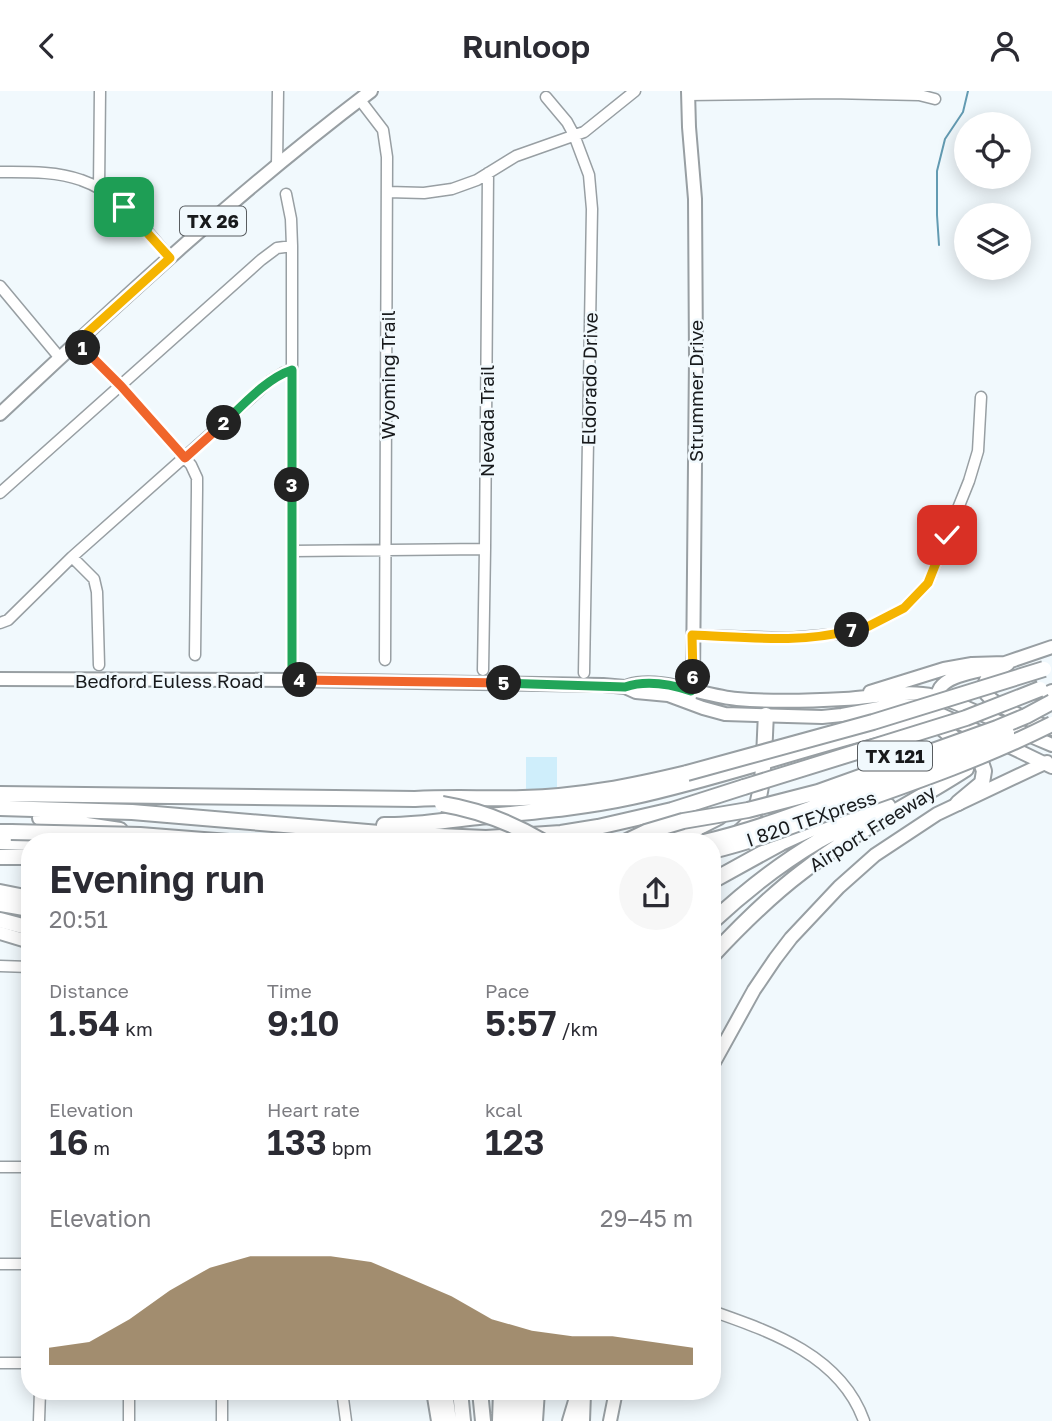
<!DOCTYPE html>
<meta charset="utf-8">
<style>
:root{--surface:#fff;--page:#f7f7f7;--text:#2b2b33;--muted:#7c7c81;--accent:#7c5e33}
body{margin:0;font-family:"Golos Text",sans-serif;background:var(--page);color:var(--text);height:100vh;display:flex;flex-direction:column;font-size:26px;white-space:nowrap}
*{box-sizing:border-box;margin:0}
p{font-size:23px;color:var(--muted)}
.icon{flex:none;width:38px;height:38px;fill:none;stroke:currentColor;stroke-width:2;stroke-linecap:round;stroke-linejoin:round}
.map{position:relative;flex:1;overflow:hidden}
.drawer{position:absolute;left:21px;top:742px;width:700px;height:567px;display:flex;flex-direction:column;background:var(--surface);border-radius:28px;box-shadow:0 4px 18px #0003}
.drawer>*{flex:none}
.buttons{position:absolute;left:954px;top:21px;display:grid;gap:14px}
.buttons a{display:grid;place-items:center;width:77px;height:77px;border-radius:50%;background:var(--surface);box-shadow:0 4px 18px #0003;font-size:35px}
.pin{position:absolute;display:grid;place-items:center;width:60px;height:60px;color:#fff;margin:-30px;border-radius:14px;box-shadow:0 4px 10px #0006}
.km{position:absolute;width:35px;height:35px;margin:-18px;border-radius:50%;background:#222;color:#fff;font-size:19px;line-height:35px;text-align:center}
.round{display:grid;place-items:center;flex:none;width:74px;height:74px;border-radius:37px;background:var(--page)}
.overview{display:flex;align-items:center;justify-content:space-between;height:119px;padding:0 28px}
h1{font-size:38px;font-weight:600;line-height:52px}
.figures{display:grid;grid-template-columns:repeat(3,1fr);gap:10px;height:119px;padding:7px 28px}
.figures div{display:grid;align-content:center}
.figures b{font-size:35px;font-weight:600}
.figures small{font-size:19px;font-weight:400}
.figures p{font-size:19px}
.chart{height:196px;padding:14px 28px}
.chart p{display:flex;justify-content:space-between}
.chart svg{width:100%;height:126px;margin-top:7px;fill:var(--accent);opacity:.7}
header{display:flex;justify-content:space-between;align-items:center;height:91px;padding:0 28px;background:var(--surface);font-size:32px;font-weight:600}
.map>svg:first-child{display:block}
.green{fill:#cfeefb}
.lines{fill:none;stroke-linecap:round;stroke-linejoin:round}
.stream{stroke:#639bb2;stroke-width:2}
.minor-casing{stroke:#989fa3;stroke-width:13}
.major-casing{stroke:#989fa3;stroke-width:16}
.highway-casing{stroke:#989fa3;stroke-width:18}
.minor{stroke:#fff;stroke-width:10}
.major{stroke:#fff;stroke-width:12}
.highway{stroke:#fff;stroke-width:14}
.highway-bridge-casing{stroke:#989fa3;stroke-width:18;stroke-linecap:butt}
.highway-bridge{stroke:#fff;stroke-width:14}
.split-1-casing{stroke:#fff;stroke-width:14}
.split-2-casing{stroke:#fff;stroke-width:14}
.split-3-casing{stroke:#fff;stroke-width:14}
.split-4-casing{stroke:#fff;stroke-width:14}
.split-5-casing{stroke:#fff;stroke-width:14}
.split-6-casing{stroke:#fff;stroke-width:14}
.split-7-casing{stroke:#fff;stroke-width:14}
.split-8-casing{stroke:#fff;stroke-width:14}
.split-1{stroke:#f5b400;stroke-width:9}
.split-2{stroke:#f0652b;stroke-width:9}
.split-3{stroke:#22a559;stroke-width:9}
.split-4{stroke:#22a559;stroke-width:9}
.split-5{stroke:#f0652b;stroke-width:9}
.split-6{stroke:#22a559;stroke-width:9}
.split-7{stroke:#f5b400;stroke-width:9}
.split-8{stroke:#f5b400;stroke-width:9}
.labels{text-anchor:middle;dominant-baseline:central;stroke-width:5;stroke-linejoin:round;paint-order:stroke}
.shield{fill:#f1f9fd;stroke:#595d60;stroke-width:2}
.shield-label{font-size:18px;font-weight:bold;fill:#181a1c}
.street-label{font-size:19px;fill:#181a1c;stroke:#f1f9fd}
</style>
<header><svg class="icon" aria-label="back" viewBox="0 0 24 24"><path d="M15 5l-7 7 7 7"/></svg>Runloop<svg class="icon" aria-label="person" viewBox="0 0 24 24"><circle cx="12" cy="8" r="4"/><path d="M4 21q1-7 8-7t8 7"/></svg></header>
<div class="map">
<svg width="1052" height="1330" viewBox="0 0 1052 1330">
<rect width="100%" height="100%" fill="#f1f9fd"/>
<path class="green" d="M 526,666 L 557,666 L 557,698 L 526,702 Z"/>
<g class="lines">
<path class="stream" d="M 939,154 L 937,124 L 937,80 L 945,48 L 963,21 L 968,0"/>
<g class="minor-casing">
<path id="minor" d="M 688,4 L 830,2 L 919,4 L 935,8
M 546,6 L 567,31 L 574,44 L 589,84 L 592,118 L 584,582
M 360,9 L 383,39 L 387,66 L 385,569
M 277,74 L 278,0
M 0,81 C 27,81 56,80 81,89 C 120,102 145,138 170,167
M 99,98 L 100,0
M 388,101 L 424,102 L 452,98 L 477,89 L 516,65 L 584,41 L 635,0
M 286,103 L 291,128 L 292,155 L 292,589
M 0,195 L 60,267
M 77,251 L 121,295 L 191,374 L 197,387 L 197,399 L 195,564
M 0,402 L 261,169 L 277,157 L 292,155
M 292,460 L 485,458
M 72,466 L 94,488 L 97,501 L 99,574
M 0,532 L 8,529 L 72,466 L 270,290 L 283,282 L 292,279
M 692,544 L 788,547 L 837,543 L 869,535 L 904,517 L 928,492 L 969,390 L 978,360 L 981,306
M 483,579 L 485,458 L 488,82
M 0,875 L 30,876
M 0,1076 L 30,1076
M 0,1173 L 30,1173
M 712,1220 C 772,1241 841,1265 864,1330
M 0,1272 L 30,1272
M 342,1300 L 346,1330
M 39,1330 L 40,1300
M 129,1330 L 129,1300
M 222,1330 L 222,1300"/>
</g>
<g class="major-casing">
<path id="major" d="M 688,0 L 689,36 L 695,108 L 696,266 L 693,587 L 689,611
M 0,323 C 119,211 240,99 371,0
M 1008,573 C 1002,577 993,580 989,585 C 984,590 982,600 988,605 C 1000,618 1035,631 1052,638
M 0,588 L 292,589 L 603,594 L 625,596 L 636,601 L 668,604 L 703,617 L 725,623 L 822,626 L 842,624 L 895,614 L 918,615 L 935,621 L 986,644
M 628,595 C 659,585 704,605 737,608 C 772,611 809,610 844,608 C 873,607 905,598 934,605 C 949,608 964,616 979,622 C 1003,633 1028,644 1052,654
M 870,601 L 944,578 L 972,573 L 1005,572 L 1052,556
M 936,613 C 936,608 937,602 940,597 C 949,584 973,582 987,577
M 1002,652 L 1052,676
M 0,842 L 30,851
M 712,975 L 754,899 L 775,868 L 791,847 L 839,796 L 875,764 L 937,723 L 1047,671
M 433,1300 L 438,1330
M 610,1330 L 616,1300"/>
</g>
<g class="highway-casing">
<path id="highway" d="M 1044,605 L 1052,601
M 0,703 L 415,708 C 451,706 487,708 523,707 C 579,706 633,695 687,682
M 0,717 L 132,721 L 391,743 L 486,747 L 561,742 L 598,736 L 672,719 L 744,696
M 40,727 L 120,739
M 384,734 C 415,735 447,729 479,726 C 530,721 582,717 632,706 C 728,685 820,651 915,629 L 934,631 L 980,668 L 984,680 L 982,692 L 958,712
M 0,741 L 11,741
M 736,744 C 741,740 747,735 751,728 C 765,705 764,653 766,624
M 0,751 L 30,752
M 670,751 L 719,726
M 0,766 L 30,766
M 712,790 L 781,752 L 864,714
M 0,801 L 30,807
M 0,813 L 30,818
M 0,829 L 30,837
M 712,831 C 745,800 781,772 820,749 C 842,737 866,726 888,715
M 712,865 C 740,835 769,806 802,781 C 853,741 912,713 966,678
M 445,1300 L 449,1330
M 460,1300 L 463,1330
M 480,1300 L 483,1330
M 524,1300 L 525,1330
M 500,1330 L 501,1300
M 512,1330 L 513,1300
M 535,1330 L 537,1300
M 570,1330 L 579,1300
M 582,1330 L 583,1303"/>
</g>
<use href="#minor" class="minor"/>
<use href="#major" class="major"/>
<use href="#highway" class="highway"/>
<g class="highway-bridge-casing">
<path id="highway-bridge" d="M 687,682 L 873,631 L 1044,578
M 744,696 L 966,627 L 1040,598
M 442,713 C 479,719 512,732 544,751
M 11,741 L 140,744 L 229,751
M 625,751 L 646,741 L 683,730 L 748,719 L 818,701 L 997,637 L 1026,625 L 1052,611
M 704,751 C 761,738 817,715 872,695 C 917,678 964,664 1007,642
M 712,760 C 759,749 804,730 849,714 C 918,690 986,666 1052,633"/>
</g>
<use href="#highway-bridge" class="highway-bridge"/>
</g>
<g class="lines">
<g class="split-1-casing">
<path id="split-1" d="M 83,257 L 77,251 L 170,167 L 124,116"/>
</g>
<g class="split-2-casing">
<path id="split-2" d="M 83,257 L 121,295 L 185,367 L 224,332"/>
</g>
<g class="split-3-casing">
<path id="split-3" d="M 224,332 C 243,314 267,287 292,279 L 292,394"/>
</g>
<g class="split-4-casing">
<path id="split-4" d="M 292,394 L 292,589 L 300,589"/>
</g>
<g class="split-5-casing">
<path id="split-5" d="M 300,589 L 504,592"/>
</g>
<g class="split-6-casing">
<path id="split-6" d="M 504,592 L 625,596 C 646,589 670,593 691,600 L 693,586"/>
</g>
<g class="split-7-casing">
<path id="split-7" d="M 693,586 L 692,544 C 745,546 801,553 852,539"/>
</g>
<g class="split-8-casing">
<path id="split-8" d="M 852,539 L 869,535 L 904,517 L 928,492 L 947,444"/>
</g>
<use href="#split-1" class="split-1"/>
<use href="#split-2" class="split-2"/>
<use href="#split-3" class="split-3"/>
<use href="#split-4" class="split-4"/>
<use href="#split-5" class="split-5"/>
<use href="#split-6" class="split-6"/>
<use href="#split-7" class="split-7"/>
<use href="#split-8" class="split-8"/>
</g>
<g class="labels">
<g class="shield">
<rect x="180" y="115.5" width="66" height="29" rx="5"/>
<rect x="858" y="650.5" width="74" height="29" rx="5"/>
</g>
<g class="shield-label">
<text x="213" y="130">TX 26</text>
<text x="895" y="665">TX 121</text>
</g>
<g class="street-label">
<text transform="translate(387 284) rotate(-90)">Wyoming Trail</text>
<text transform="translate(589 288) rotate(-89)">Eldorado Drive</text>
<text transform="translate(695 300) rotate(-90)">Strummer Drive</text>
<text transform="translate(486 330) rotate(-90)">Nevada Trail</text>
<text x="169" y="589">Bedford Euless Road</text>
<text transform="translate(811 727) rotate(-19)">I 820 TEXpress</text>
<text transform="translate(872 737) rotate(-32)">Airport Freeway</text>
</g>
</g>
</svg>
<div class="buttons">
<a><svg class="icon" aria-label="locate" viewBox="0 0 24 24"><circle cx="12" cy="12" r="6"/><path d="M12 2v4M12 18v4M2 12h4M18 12h4"/></svg></a>
<a><svg class="icon" aria-label="layers" viewBox="0 0 24 24"><path d="M12 4l9 5-9 5-9-5zM3 14l9 5 9-5"/></svg></a>
</div>
<div class="pin" style="left:124px;top:116px;background:#1e9e55"><svg class="icon" aria-label="arrive" viewBox="0 0 24 24"><path d="M6 21V4h12l-3 4 3 4H6"/></svg></div>
<div class="pin" style="left:947px;top:444px;background:#d93025"><svg class="icon" aria-label="check" viewBox="0 0 24 24"><path d="M5 12l5 5 9-10"/></svg></div>
<b class="km" style="left:83px;top:257px">1</b>
<b class="km" style="left:224px;top:332px">2</b>
<b class="km" style="left:292px;top:394px">3</b>
<b class="km" style="left:300px;top:589px">4</b>
<b class="km" style="left:504px;top:592px">5</b>
<b class="km" style="left:693px;top:586px">6</b>
<b class="km" style="left:852px;top:539px">7</b>
<section class="drawer">
<div class="overview"><div><h1>Evening run</h1><p>20:51</p></div><a class="round"><svg class="icon" aria-label="share" viewBox="0 0 24 24"><path d="M12 15V3M7 8l5-5 5 5M5 13v7h14v-7"/></svg></a></div>
<div class="figures">
<div><p>Distance</p><b>1.54<small> km</small></b></div>
<div><p>Time</p><b>9:10</b></div>
<div><p>Pace</p><b>5:57<small> /km</small></b></div>
</div>
<div class="figures">
<div><p>Elevation</p><b>16<small> m</small></b></div>
<div><p>Heart rate</p><b>133<small> bpm</small></b></div>
<div><p>kcal</p><b>123</b></div>
</div>
<div class="chart"><p><span>Elevation</span>29–45 m</p>
<svg viewBox="0 0 160 44" preserveAspectRatio="none"><path d="M0 44V38L10 36L20 28L30 18L40 10L50 6L60 6L70 6L80 8L90 14L100 20L110 28L120 32L130 34L140 34L150 36L160 38V44z"/></svg>
</div>
</section>
</div>
